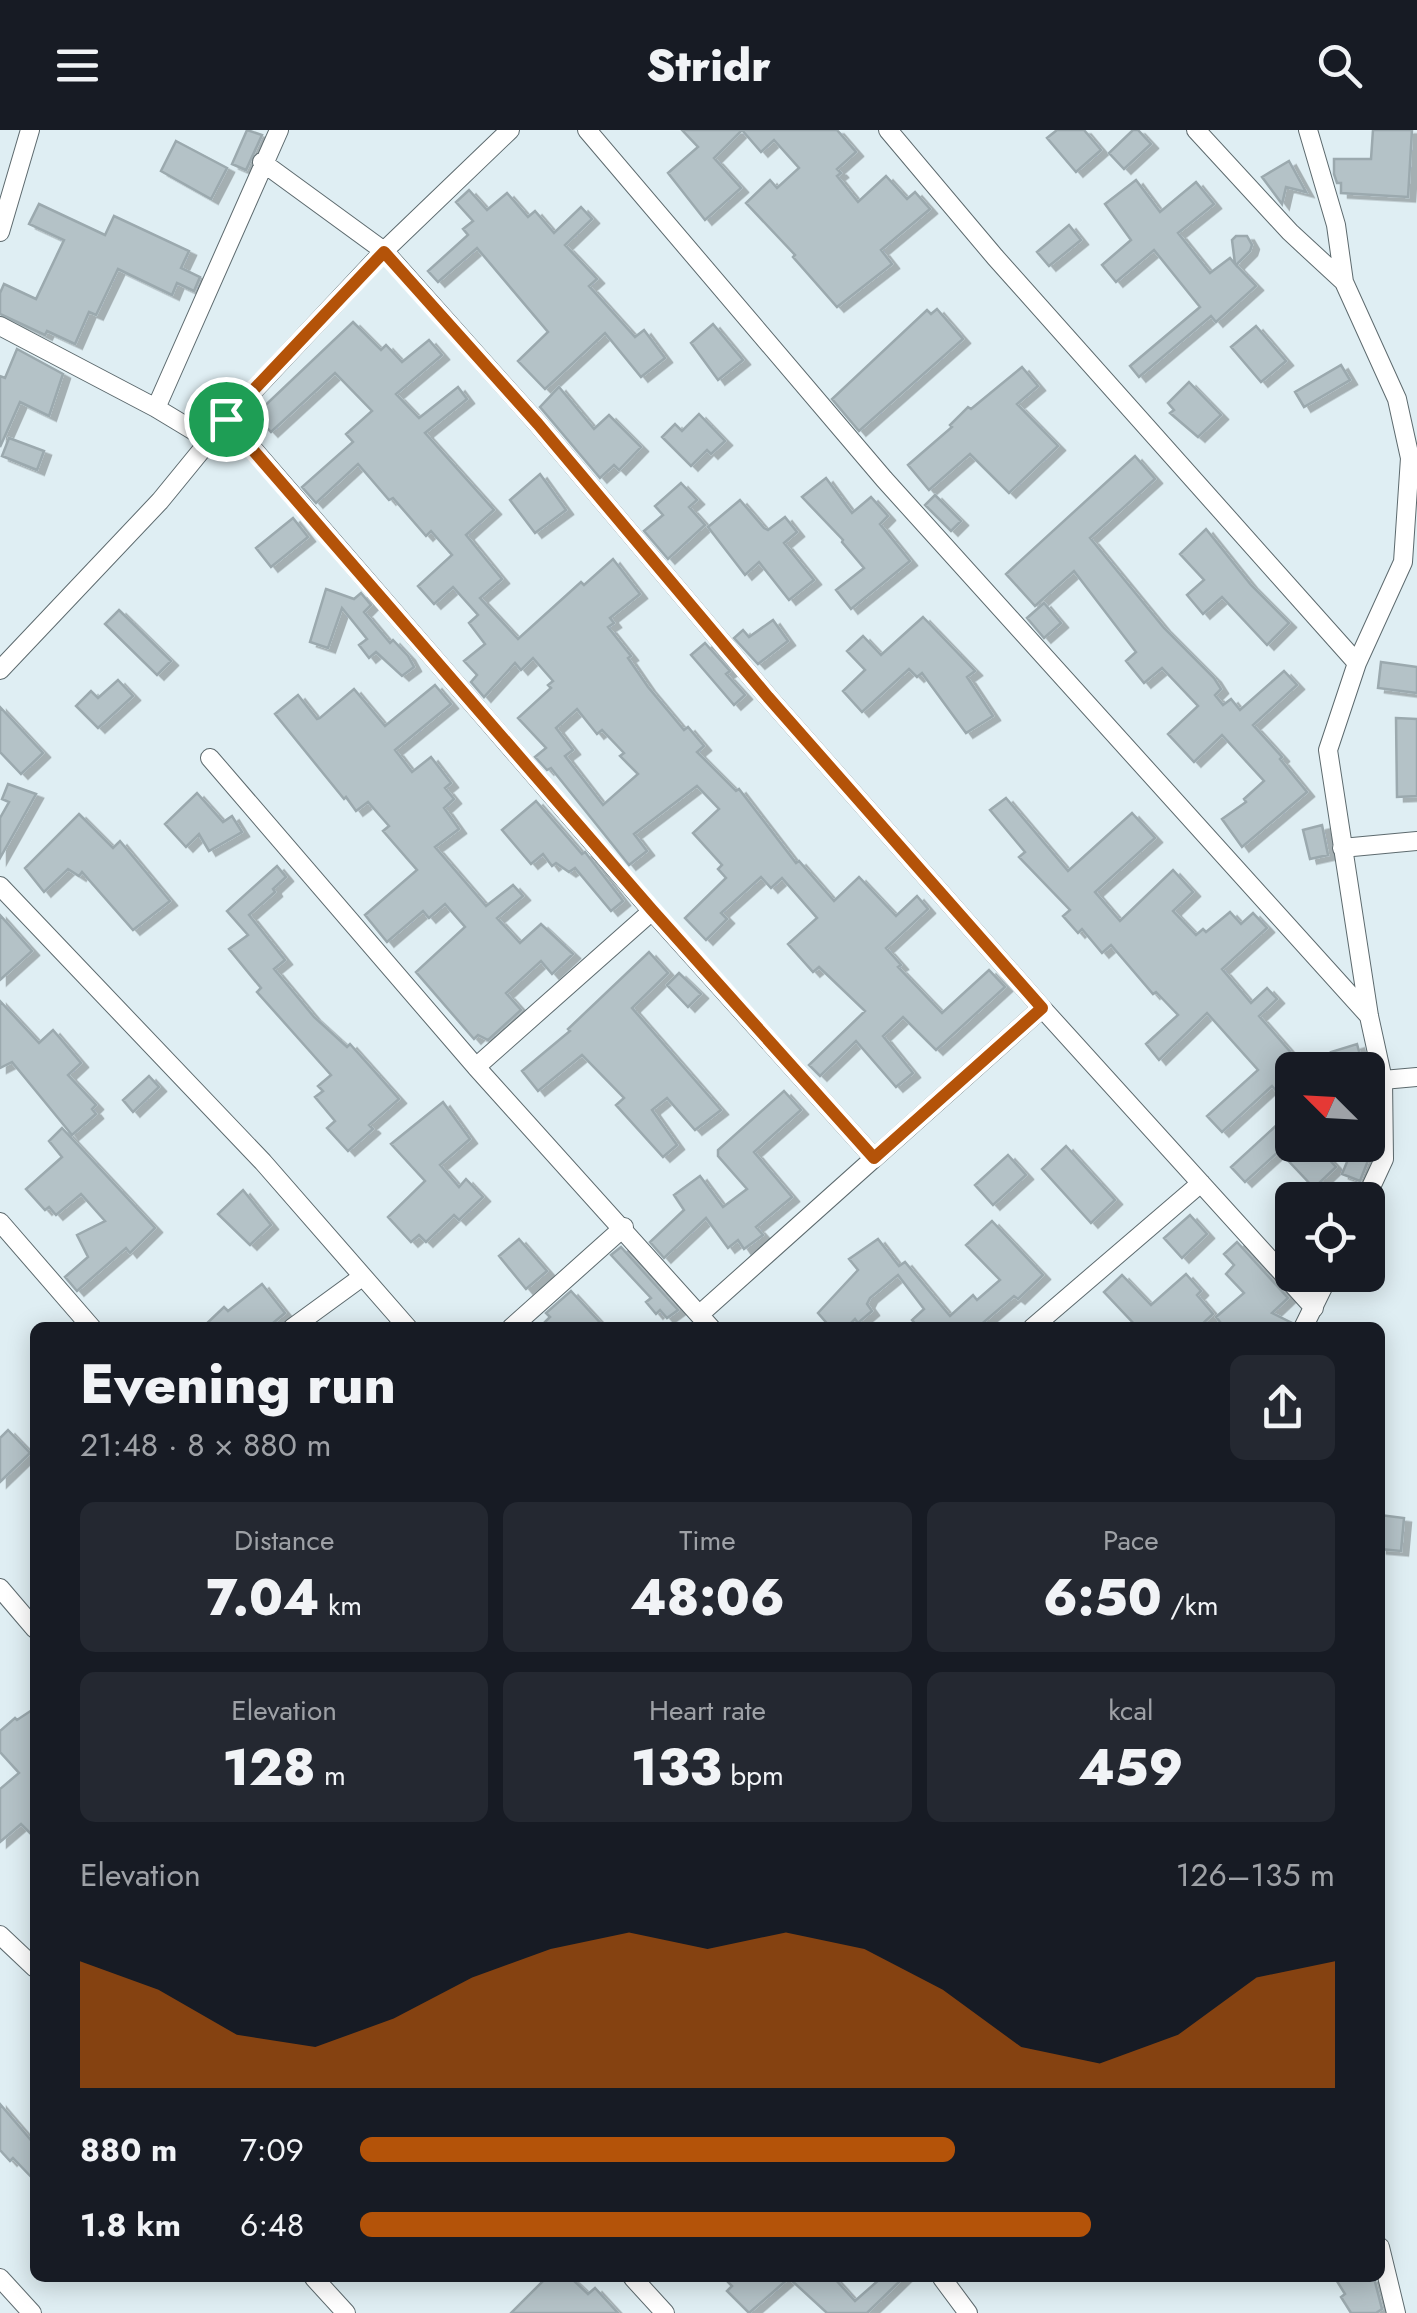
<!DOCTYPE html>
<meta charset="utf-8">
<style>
:root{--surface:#171b24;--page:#242831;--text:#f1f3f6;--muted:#9ea1a6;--accent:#b45309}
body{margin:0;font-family:Jost,sans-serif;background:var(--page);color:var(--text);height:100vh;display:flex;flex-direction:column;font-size:38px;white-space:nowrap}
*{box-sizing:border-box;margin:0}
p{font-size:32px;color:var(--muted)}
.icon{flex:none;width:55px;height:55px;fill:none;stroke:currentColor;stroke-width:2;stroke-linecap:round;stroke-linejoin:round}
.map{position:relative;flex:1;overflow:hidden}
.drawer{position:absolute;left:30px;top:1192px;width:1355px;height:960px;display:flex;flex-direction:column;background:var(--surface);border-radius:15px;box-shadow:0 5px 25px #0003}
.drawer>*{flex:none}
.needle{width:65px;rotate:294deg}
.buttons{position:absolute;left:1275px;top:922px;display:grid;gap:20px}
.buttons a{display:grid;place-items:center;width:110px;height:110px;border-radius:15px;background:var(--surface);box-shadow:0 5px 25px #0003;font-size:50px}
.pin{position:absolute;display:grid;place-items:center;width:85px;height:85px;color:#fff;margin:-42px;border:5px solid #fff;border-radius:50%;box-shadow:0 2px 10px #0007}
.round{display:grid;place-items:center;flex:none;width:105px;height:105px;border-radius:15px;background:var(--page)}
.headline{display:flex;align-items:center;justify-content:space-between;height:170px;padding:0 50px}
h1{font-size:55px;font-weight:800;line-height:75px}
.figures{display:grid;grid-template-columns:repeat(3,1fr);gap:15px;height:170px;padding:10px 50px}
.figures div{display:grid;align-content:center;border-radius:15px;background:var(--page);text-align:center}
.figures b{font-size:50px;font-weight:800}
.figures small{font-size:28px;font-weight:400}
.figures p{font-size:28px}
.chart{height:280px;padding:20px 50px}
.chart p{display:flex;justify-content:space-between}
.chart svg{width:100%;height:180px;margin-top:10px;fill:var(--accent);opacity:.7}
ul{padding:0 50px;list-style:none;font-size:32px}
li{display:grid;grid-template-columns:160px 120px 1fr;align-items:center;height:75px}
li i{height:25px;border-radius:12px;background:var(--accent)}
header{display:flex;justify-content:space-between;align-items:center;height:130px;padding:0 50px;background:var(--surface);font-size:45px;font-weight:800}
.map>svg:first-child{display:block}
.building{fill:#b4c2c7;stroke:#9ba9ae;stroke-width:2.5;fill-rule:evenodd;filter:url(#shadow)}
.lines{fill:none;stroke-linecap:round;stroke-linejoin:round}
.street-casing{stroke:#5d6a6e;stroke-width:20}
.street{stroke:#fff;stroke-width:18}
.route-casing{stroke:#fff;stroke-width:20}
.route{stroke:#b45309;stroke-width:12}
</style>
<header><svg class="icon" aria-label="menu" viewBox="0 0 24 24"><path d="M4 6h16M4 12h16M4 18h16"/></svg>Stridr<svg class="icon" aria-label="search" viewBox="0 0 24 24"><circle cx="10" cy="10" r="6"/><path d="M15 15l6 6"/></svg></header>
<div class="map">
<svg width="1417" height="2183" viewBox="0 0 1417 2183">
<defs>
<filter id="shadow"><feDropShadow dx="7" dy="4.5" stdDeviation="0" flood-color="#0004"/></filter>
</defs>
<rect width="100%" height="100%" fill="#dfeef3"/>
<path class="building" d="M 247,0 L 262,5 L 246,40 L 232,34 Z
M 682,0 L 837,0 L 856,22 L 837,39 L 841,43 L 837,46 L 858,72 L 886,46 L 907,69 L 915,62 L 930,79 L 881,120 L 892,134 L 837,177 L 793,127 L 795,125 L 746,73 L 770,50 L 777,58 L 799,38 L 774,10 L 761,22 L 742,0 L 714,28 L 741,58 L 705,90 L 668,43 L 698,17 Z
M 1057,0 L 1084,0 L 1101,20 L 1076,42 L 1047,8 Z
M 1133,0 L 1138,0 L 1151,14 L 1124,39 L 1109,23 Z
M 1373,0 L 1412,0 L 1408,67 L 1341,63 L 1341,53 L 1337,53 L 1334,44 L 1334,29 L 1371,29 Z
M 176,11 L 227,38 L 211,69 L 161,41 Z
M 1289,31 L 1306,62 L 1286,57 L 1282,74 L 1262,47 Z
M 1136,50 L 1160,82 L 1196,52 L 1214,74 L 1178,103 L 1210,143 L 1230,128 L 1235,134 L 1232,110 L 1236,106 L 1247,106 L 1252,115 L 1250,121 L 1236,135 L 1256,156 L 1216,192 L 1211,186 L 1139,247 L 1130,236 L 1200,177 L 1154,120 L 1116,152 L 1102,135 L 1131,110 L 1105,74 Z
M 469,60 L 487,80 L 507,63 L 528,87 L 535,81 L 554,103 L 581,77 L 592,89 L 565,115 L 597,149 L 589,156 L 635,207 L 644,200 L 665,228 L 641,247 L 605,203 L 545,259 L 518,231 L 548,202 L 477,118 L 438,152 L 428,141 L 468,105 L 463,99 L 473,91 L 456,72 Z
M 39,74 L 105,105 L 114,86 L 189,121 L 181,138 L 200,147 L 194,161 L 177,153 L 172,165 L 118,139 L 96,185 L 89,182 L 75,214 L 47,201 L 45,205 L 0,184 L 0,163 L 4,154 L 36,169 L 64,110 L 29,94 Z
M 1069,95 L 1081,110 L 1049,136 L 1037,122 Z
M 937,179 L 963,209 L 859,301 L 832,269 L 927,180 L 931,184 Z
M 353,192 L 381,220 L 386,215 L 402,232 L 429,210 L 442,225 L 396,264 L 419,288 L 458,257 L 467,269 L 425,303 L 494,380 L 466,405 L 502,449 L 480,468 L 518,509 L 581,452 L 584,455 L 613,429 L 640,464 L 610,488 L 614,493 L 608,497 L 631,526 L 628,528 L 648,557 L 684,600 L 688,597 L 704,616 L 697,622 L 736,661 L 739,659 L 796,733 L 799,731 L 834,771 L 859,747 L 896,786 L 917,766 L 928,779 L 886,818 L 901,835 L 898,837 L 942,883 L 989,840 L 1005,857 L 936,920 L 903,887 L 883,906 L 913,943 L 896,957 L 856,911 L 820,946 L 809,935 L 865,881 L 819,837 L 813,842 L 788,814 L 817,788 L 782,748 L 771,758 L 761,747 L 721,783 L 727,789 L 706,810 L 685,788 L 726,748 L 718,739 L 722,735 L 693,703 L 719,679 L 697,656 L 634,704 L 647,721 L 629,735 L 551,638 L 547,640 L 535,627 L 546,618 L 518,588 L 551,558 L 548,555 L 553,551 L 533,528 L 521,540 L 515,533 L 484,567 L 471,552 L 477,545 L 464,531 L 485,514 L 469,493 L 478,485 L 453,457 L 434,474 L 418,456 L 452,425 L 431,401 L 426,406 L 393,368 L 389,370 L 358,334 L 316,373 L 302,357 L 353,312 L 346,304 L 372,281 L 335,243 L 271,302 L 255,285 ZM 577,579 L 597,604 L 602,600 L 624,623 L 620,626 L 638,644 L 603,675 L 565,626 L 573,620 L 556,598 Z
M 713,194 L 743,230 L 718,250 L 691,213 Z
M 1256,196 L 1286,231 L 1261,252 L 1231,217 Z
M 17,219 L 63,244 L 49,286 L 20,272 L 0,317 L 0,246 L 5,248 Z
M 1341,235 L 1350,250 L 1304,277 L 1295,262 Z
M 1022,237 L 1038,256 L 1017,274 L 1058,316 L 1009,363 L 970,324 L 929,360 L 908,335 L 952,297 L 950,295 L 968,277 L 971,279 Z
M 1189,252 L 1221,285 L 1198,307 L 1170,283 L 1174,280 L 1168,273 Z
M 559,257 L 594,299 L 609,285 L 641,317 L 619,340 L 614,335 L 600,348 L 540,277 Z
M 699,284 L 725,311 L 711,324 L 707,320 L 691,336 L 662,307 L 675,294 L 682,301 Z
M 9,308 L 44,321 L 37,340 L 2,326 Z
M 1135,326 L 1155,349 L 1090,408 L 1164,498 L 1214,548 L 1221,559 L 1215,565 L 1223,575 L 1231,569 L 1240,580 L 1284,541 L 1297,555 L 1253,595 L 1282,627 L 1280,629 L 1307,662 L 1242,717 L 1222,689 L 1246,672 L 1244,669 L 1264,651 L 1222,605 L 1194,632 L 1168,604 L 1198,576 L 1162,538 L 1144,553 L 1126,531 L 1136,522 L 1074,441 L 1035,476 L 1006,444 Z
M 540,344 L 566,380 L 535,403 L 510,370 Z
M 826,348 L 852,383 L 871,367 L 888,386 L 880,394 L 910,431 L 851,479 L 836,460 L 864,438 L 842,412 L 843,410 L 802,367 Z
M 681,353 L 697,370 L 689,377 L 705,395 L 668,429 L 644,401 L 663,385 L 655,376 Z
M 935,365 L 961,391 L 951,401 L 925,375 Z
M 740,370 L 764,398 L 768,400 L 785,387 L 797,402 L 784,413 L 814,450 L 789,470 L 759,432 L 745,445 L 708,397 Z
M 293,388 L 308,407 L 271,437 L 256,418 Z
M 1206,399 L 1251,455 L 1289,493 L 1267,515 L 1222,467 L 1203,484 L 1187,465 L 1204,450 L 1180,424 Z
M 326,459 L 354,469 L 361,463 L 371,475 L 364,482 L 390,513 L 393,510 L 408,526 L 414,537 L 402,546 L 376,522 L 369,528 L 359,515 L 367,509 L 342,478 L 328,518 L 310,512 Z
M 1044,473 L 1061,493 L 1044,508 L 1027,488 Z
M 119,480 L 171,531 L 157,545 L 105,494 Z
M 923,487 L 975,541 L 967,547 L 993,586 L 966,603 L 922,543 L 917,547 L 909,539 L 862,582 L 843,561 L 865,540 L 847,521 L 863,506 L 881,525 Z
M 773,490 L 788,511 L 758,534 L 734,508 L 743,500 L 749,507 Z
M 705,513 L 730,541 L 726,544 L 745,565 L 734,575 L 691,525 Z
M 1381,532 L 1417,537 L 1417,563 L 1378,558 Z
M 118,550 L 133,566 L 98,598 L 76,576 L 91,561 L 98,568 Z
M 435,555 L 451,574 L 395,620 L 412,642 L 431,627 L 451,653 L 445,658 L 454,669 L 444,678 L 459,699 L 435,717 L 486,776 L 513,755 L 523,766 L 497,788 L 520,813 L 541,794 L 573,824 L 552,844 L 541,831 L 506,863 L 521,880 L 488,910 L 478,905 L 474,909 L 416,842 L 465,797 L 445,774 L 429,788 L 423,781 L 387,812 L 365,785 L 417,740 L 383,701 L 389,696 L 368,672 L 356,681 L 346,667 L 344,669 L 275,584 L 298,565 L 317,589 L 320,588 L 354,559 L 385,596 Z
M 0,577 L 43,623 L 21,644 L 0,622 Z
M 1396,588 L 1417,589 L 1417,666 L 1397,667 Z
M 8,654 L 36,664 L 0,728 L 0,688 L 9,672 L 2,669 Z
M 197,663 L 223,692 L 232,686 L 242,702 L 209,721 L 199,704 L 186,717 L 165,694 Z
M 1006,668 L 1068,741 L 1132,683 L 1155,708 L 1095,762 L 1120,791 L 1173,740 L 1193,762 L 1173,781 L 1196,805 L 1203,799 L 1206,802 L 1230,782 L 1241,794 L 1253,783 L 1267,798 L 1222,839 L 1251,873 L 1267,858 L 1277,869 L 1259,886 L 1306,940 L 1292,940 L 1292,979 L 1272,956 L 1222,1002 L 1207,986 L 1258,940 L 1207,883 L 1159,930 L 1146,914 L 1178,885 L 1156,862 L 1153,864 L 1111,815 L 1102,823 L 1082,799 L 1078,803 L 1063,786 L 1070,780 L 1019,727 L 1025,722 L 990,680 Z
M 536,671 L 582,724 L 585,722 L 623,771 L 611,781 L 575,738 L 569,742 L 556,733 L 552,736 L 543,724 L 531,734 L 502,700 Z
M 79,684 L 113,718 L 120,711 L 170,771 L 133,800 L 82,742 L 79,746 L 68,739 L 44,762 L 25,738 Z
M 1322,695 L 1328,725 L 1310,729 L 1303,700 Z
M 277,736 L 286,747 L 273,759 L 275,762 L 249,785 L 285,830 L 274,839 L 314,887 L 347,917 L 350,914 L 399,969 L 369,995 L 373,999 L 348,1021 L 327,998 L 335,991 L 315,967 L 323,961 L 318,956 L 331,945 L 257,862 L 261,858 L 229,819 L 248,805 L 227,781 Z
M 0,785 L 32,821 L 0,850 Z
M 649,822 L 668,843 L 632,878 L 721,980 L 695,1000 L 667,968 L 652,980 L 677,1015 L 663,1027 L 616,975 L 624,968 L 582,925 L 538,961 L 522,941 L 570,901 L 568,899 Z
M 679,843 L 701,864 L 688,877 L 667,855 Z
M 0,871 L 39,913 L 53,900 L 81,933 L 68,945 L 96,975 L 92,979 L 96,984 L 72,1005 L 12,932 L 0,938 Z
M 1357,914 L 1364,940 L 1337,940 L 1331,922 Z
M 149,946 L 159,957 L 133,982 L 123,970 Z
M 784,961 L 801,980 L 754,1022 L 792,1067 L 756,1097 L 763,1105 L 744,1119 L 738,1110 L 728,1118 L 706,1088 L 664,1128 L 650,1112 L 684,1080 L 674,1065 L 700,1046 L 723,1077 L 747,1059 L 718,1026 L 718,1020 Z
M 443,972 L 470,1009 L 440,1035 L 459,1057 L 466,1049 L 483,1067 L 459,1090 L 454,1085 L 426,1112 L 419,1105 L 411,1112 L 388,1087 L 425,1051 L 391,1014 Z
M 1292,981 L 1292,1015 L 1316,1015 L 1336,1037 L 1314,1058 L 1279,1021 L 1245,1052 L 1231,1037 Z
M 62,998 L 155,1098 L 130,1123 L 126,1118 L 77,1161 L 65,1147 L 88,1127 L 77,1105 L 105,1091 L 81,1064 L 56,1085 L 49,1077 L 45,1080 L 26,1059 L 62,1027 L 49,1011 Z
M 1354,1015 L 1371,1015 L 1371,1023 L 1360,1051 L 1342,1044 Z
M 1066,1016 L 1115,1070 L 1091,1093 L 1042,1039 Z
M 1008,1025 L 1026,1045 L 993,1075 L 975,1055 Z
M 243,1060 L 271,1095 L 250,1115 L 218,1084 Z
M 1190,1085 L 1207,1104 L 1182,1128 L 1164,1108 Z
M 992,1091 L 1043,1145 L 1018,1169 L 1014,1166 L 977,1198 L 919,1198 L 912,1190 L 924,1179 L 898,1145 L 870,1168 L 867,1174 L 872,1181 L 858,1193 L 855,1189 L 846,1198 L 831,1198 L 818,1183 L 858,1140 L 849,1129 L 878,1109 L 899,1136 L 905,1132 L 950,1186 L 973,1165 L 977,1170 L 1000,1150 L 966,1115 Z
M 519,1109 L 547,1141 L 526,1159 L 499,1126 Z
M 1237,1112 L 1288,1168 L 1272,1183 L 1292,1193 L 1291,1198 L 1225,1198 L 1216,1187 L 1244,1163 L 1226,1144 L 1234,1135 L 1224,1124 Z
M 621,1117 L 678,1180 L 667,1188 L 660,1180 L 656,1184 L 646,1172 L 651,1168 L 611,1125 Z
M 1186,1144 L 1201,1161 L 1197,1165 L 1213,1184 L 1198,1198 L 1138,1198 L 1104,1162 L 1122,1145 L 1151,1175 Z
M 262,1154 L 285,1183 L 267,1198 L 202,1198 L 224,1177 L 228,1181 Z
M 571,1161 L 605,1198 L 539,1198 L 550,1187 L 546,1183 Z
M 8,1300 L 30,1323 L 0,1352 L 0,1308 Z
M 1380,1385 L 1404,1388 L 1401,1421 L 1380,1419 Z
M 35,1578 L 35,1708 L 21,1694 L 0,1712 L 0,1659 L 19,1643 L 0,1622 L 0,1601 L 15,1588 L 17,1590 Z
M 0,1974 L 35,2015 L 35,2051 L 13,2028 L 10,2031 L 0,2020 Z
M 546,2148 L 571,2148 L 588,2164 L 595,2158 L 618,2183 L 511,2183 Z
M 724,2148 L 834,2148 L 855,2171 L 881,2148 L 903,2148 L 867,2183 L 827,2183 L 789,2148 L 749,2183 L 727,2161 L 732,2156 Z
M 1335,2148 L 1374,2148 L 1382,2179 L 1376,2183 L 1351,2183 L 1341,2167 L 1345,2164 Z"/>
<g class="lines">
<g class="street-casing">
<path id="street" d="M 587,0 L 884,349 L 1369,886
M 888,0 L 995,127 L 1357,533
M 1196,0 L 1290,102 L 1344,152
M 1308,0 L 1336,95 L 1344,152 L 1397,269 L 1410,328 L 1403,432 L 1357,533 L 1328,620 L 1369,886 L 1383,950 L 1384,1029 L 1365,1070
M 262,32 L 384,121 L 538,294 L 768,567 L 1042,878 L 1314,1178
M 0,102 L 30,0
M 0,196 L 156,278 L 209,310
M 156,278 L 279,0
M 227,289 L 652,781 L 874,1028
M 0,540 L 160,371 L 227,289 L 384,121 L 510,0
M 210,628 L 476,937 L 711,1198
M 1342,718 L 1417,711
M 0,756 L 263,1032 L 408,1198
M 476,937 L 652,781
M 1383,950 L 1417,947
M 0,1092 L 92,1198
M 700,1184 L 1042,878
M 292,1198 L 362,1147
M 511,1198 L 624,1097
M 1032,1198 L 1201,1053
M 1303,1198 L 1329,1145
M 0,1458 L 35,1499
M 0,1805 L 35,1838
M 1380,2117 L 1396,2183
M 0,2148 L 32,2183
M 314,2148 L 346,2183
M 633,2148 L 665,2183
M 942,2148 L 968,2183"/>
</g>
<use href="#street" class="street"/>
</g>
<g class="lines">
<g class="route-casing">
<path id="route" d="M 384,122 L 538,294 L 768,567 L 1042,878 L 874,1028 L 652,780 L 226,289 Z"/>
</g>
<use href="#route" class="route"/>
</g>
</svg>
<div class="buttons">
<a><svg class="needle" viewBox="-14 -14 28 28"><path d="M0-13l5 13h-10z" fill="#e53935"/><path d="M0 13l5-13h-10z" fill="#9ea1a6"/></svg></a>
<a><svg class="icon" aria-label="locate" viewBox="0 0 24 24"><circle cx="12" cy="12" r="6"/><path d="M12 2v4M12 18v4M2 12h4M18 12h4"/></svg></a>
</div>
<div class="pin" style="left:226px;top:289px;background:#1e9e55"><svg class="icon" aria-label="arrive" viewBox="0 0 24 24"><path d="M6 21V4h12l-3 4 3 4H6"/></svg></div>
<section class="drawer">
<div class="headline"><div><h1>Evening run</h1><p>21:48 · 8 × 880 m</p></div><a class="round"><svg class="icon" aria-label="share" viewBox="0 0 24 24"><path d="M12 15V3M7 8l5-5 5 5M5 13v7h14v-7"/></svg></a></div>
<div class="figures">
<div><p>Distance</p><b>7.04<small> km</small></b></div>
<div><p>Time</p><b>48:06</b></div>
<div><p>Pace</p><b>6:50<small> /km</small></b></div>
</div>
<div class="figures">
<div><p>Elevation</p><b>128<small> m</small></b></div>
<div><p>Heart rate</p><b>133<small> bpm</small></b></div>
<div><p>kcal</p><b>459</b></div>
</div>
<div class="chart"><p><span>Elevation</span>126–135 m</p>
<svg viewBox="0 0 160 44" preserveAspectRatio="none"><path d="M0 44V13L10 20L20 31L30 34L40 27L50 17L60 10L70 6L80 10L90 6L100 10L110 20L120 34L130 38L140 31L150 17L160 13V44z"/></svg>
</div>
<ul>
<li><b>880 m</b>7:09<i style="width:61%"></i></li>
<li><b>1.8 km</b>6:48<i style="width:75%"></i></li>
</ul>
</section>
</div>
